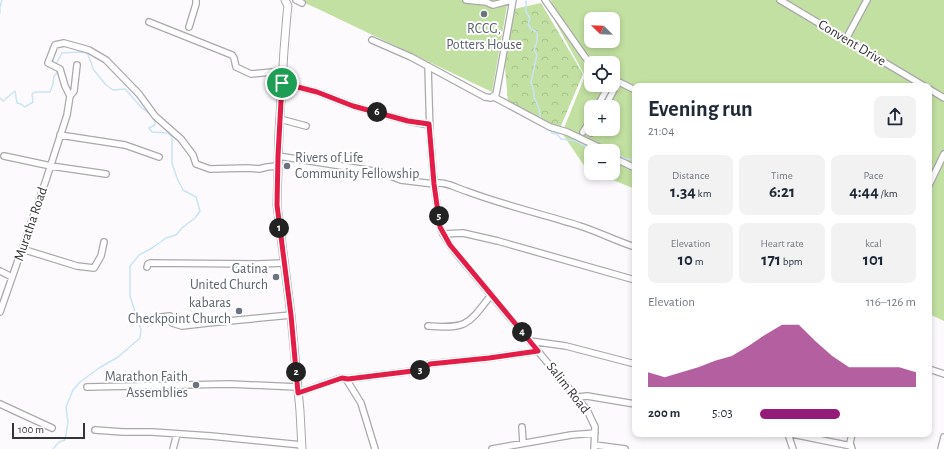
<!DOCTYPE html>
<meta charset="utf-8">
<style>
:root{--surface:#fff;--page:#f2f2f3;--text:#1f2937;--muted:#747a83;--accent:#941c78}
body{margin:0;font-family:"Alegreya Sans",sans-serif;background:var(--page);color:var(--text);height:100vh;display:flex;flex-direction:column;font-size:15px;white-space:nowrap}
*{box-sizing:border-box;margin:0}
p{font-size:13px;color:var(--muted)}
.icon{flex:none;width:22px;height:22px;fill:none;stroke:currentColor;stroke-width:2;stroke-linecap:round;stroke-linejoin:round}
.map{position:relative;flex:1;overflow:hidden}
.details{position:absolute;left:632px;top:83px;width:300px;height:354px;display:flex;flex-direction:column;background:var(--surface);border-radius:8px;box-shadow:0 2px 6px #0003}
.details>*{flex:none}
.needle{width:26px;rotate:293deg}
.controls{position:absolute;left:584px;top:12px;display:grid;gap:8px}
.controls a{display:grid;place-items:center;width:36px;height:36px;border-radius:8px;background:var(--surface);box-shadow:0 2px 6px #0003;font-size:20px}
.scale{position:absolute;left:12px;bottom:10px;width:73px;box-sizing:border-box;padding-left:4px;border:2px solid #363536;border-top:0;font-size:11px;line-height:14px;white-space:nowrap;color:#363536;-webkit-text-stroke:3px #fff;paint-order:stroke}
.pin{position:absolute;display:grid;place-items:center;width:34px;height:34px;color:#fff;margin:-17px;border:2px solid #fff;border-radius:50%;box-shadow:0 1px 4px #0007}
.km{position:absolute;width:20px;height:20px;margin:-10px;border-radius:50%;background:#222;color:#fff;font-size:11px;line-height:20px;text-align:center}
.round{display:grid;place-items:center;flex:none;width:42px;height:42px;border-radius:8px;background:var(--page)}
.head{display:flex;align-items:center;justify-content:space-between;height:68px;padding:0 16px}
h1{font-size:22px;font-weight:700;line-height:30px}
.metrics{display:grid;grid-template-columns:repeat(3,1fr);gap:6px;height:68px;padding:4px 16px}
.metrics div{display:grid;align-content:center;border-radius:8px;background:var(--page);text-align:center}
.metrics b{font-size:17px;font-weight:700}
.metrics small{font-size:11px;font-weight:400}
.metrics p{font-size:11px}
.chart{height:112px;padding:8px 16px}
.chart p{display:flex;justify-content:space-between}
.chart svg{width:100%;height:72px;margin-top:4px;fill:var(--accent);opacity:.7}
ul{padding:0 16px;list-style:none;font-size:13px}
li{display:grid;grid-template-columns:64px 48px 1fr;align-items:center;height:30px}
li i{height:10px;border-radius:5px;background:var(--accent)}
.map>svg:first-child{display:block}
.park{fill:url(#park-crowns)}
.garden{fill:#c2e0a1;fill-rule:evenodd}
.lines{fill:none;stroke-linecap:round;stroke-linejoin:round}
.stream{stroke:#c8e4f7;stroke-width:1.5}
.minor-casing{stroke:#aba8ab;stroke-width:8}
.tertiary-casing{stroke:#aba8ab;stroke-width:9}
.minor{stroke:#fff;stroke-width:5.5}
.tertiary{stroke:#fff;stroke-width:7}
.route-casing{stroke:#fff;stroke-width:8}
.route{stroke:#e11d48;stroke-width:5}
.worship-dot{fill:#6b7280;stroke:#fff;stroke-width:1.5}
.labels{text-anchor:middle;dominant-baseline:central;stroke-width:4;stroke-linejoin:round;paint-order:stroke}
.worship-label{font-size:14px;fill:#5b616d;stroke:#fff;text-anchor:end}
.street-label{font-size:14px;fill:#363536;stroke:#fff}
</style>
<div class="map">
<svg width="944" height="449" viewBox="0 0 944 449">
<defs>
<pattern id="park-crowns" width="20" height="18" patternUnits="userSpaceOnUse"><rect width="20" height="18" fill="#c2e0a1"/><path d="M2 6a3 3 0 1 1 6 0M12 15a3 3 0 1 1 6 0" fill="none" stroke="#a7c18b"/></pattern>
</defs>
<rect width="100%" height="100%" fill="#fdfafd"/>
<path class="park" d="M 541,3 L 583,74 L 558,133 L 508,102 L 505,66 L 514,9 Z"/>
<path class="garden" d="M 298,0 L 508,0 L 492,92 L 316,8 Z
M 551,0 L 944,0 L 944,321 L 929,314 L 929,86 L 635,86 L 635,189 L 596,173 L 613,173 L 613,151 L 591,151 L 591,171 L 587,170 L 562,133 L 585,76 L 555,21 ZM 591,19 L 613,19 L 613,41 L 591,41 ZM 591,63 L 613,63 L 613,85 L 591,85 ZM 591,107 L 613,107 L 613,129 L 591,129 Z"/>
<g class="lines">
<path class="stream" d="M 526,1 L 526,12 L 530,18 L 528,24 L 531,29 L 537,32 C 538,38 537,44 534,50 L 537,55 L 531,82 L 534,92 L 534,98 C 538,103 541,114 540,120
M 0,7 L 2,0
M 0,9 L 0,13
M 56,64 L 62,53 L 80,52 L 87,53 L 91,62 L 93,69 L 106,85 L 113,90 L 125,89 L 141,107 L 151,115
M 0,98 L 3,101 L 15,91 L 17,103 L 21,104 L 25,107 L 33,102 L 32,94 L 35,92 L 50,92 L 53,84 L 54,76 L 57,73 L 57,70
M 550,130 L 552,133 L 557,134 L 561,139 L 576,141 L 594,151
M 617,156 L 620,155 L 625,159 L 631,159
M 53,449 L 59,442 L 65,440 L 68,422 L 66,407 L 73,390 L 80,382 L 99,368 L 118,357 L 140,338 L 141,330 L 130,296 L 130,266 L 139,255 L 152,248 L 166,238 L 176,235 L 183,227 L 195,218 L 200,211 L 196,197 L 183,190 L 177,178 L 172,163 L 172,137 L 168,133 L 152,132 L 149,128 L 155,125 L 154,118"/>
<g class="minor-casing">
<path id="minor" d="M 296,0 L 302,3
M 466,0 L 486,2 L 493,5 L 512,0
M 545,0 L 585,57 L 591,64
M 780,0 L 924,86
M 149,22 L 232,55 L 234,58 L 236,67 L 251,74 L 283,71
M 189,27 L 196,4 L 196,0
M 846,39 L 867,0
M 372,40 L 411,57 L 485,97 L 491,98 L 496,94 L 497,89 L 513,0
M 428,66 L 430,134 L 434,184 L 440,227 C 446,242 456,253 466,265 L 587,410 L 595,427 L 594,449
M 613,79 L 635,90
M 282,83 L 317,92 L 353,106 L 408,121 L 429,125
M 929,89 L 944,98
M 70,96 L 65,86 L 60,69 L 48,63 L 55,45 L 64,43 L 89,50 L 106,60 L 139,94 L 155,116 L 181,139 L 193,155 L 196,164 L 210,169 L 248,168 L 259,169 L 267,167 L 277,166
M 494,97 L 550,127 L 567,132 L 607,151
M 597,107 L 609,85
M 605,107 L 618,82
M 280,119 L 306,126
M 583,132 L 591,119
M 591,133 L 593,129
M 60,135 L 125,145 L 159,157
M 4,156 L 51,166 L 106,174
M 278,156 L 380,172 L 401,180 L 434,184 C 443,180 456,188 466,191 C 503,205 542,214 580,226 C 599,232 616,241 635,247
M 613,157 L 616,159 L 635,168
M 929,185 L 944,154
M 443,234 L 463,233 L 498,241 L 635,280
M 22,249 L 77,266 L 94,268 L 101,256 L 104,242
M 147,267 L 148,264 L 150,263 L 258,264 L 283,263
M 0,271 L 12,277
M 0,312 L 46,180 L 67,115 L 70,96 L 74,91 L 77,65
M 161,317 L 170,316 L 172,323 L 182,326 L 208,323 L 291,315
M 428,326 C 467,329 468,325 491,295
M 530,341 L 566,346 L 635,364
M 929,369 L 944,374
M 346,379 L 361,403 L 375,449
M 87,387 L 230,384 L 297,387
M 298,393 L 341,378 L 348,379 L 421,370 L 429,364 L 489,358 L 538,351
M 577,397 L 587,396 L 635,404
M 0,404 L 52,428
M 522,427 L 523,443
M 95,430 L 123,432 L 152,432 L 211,436 L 302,445
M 788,434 L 793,449
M 792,434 L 851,446
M 852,434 L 850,443 L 852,449
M 595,445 L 625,449
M 173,449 L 177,434
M 492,449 L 571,435 L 595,433
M 941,449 L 944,437"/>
</g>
<g class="tertiary-casing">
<path id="tertiary" d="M 285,0 L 288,6 L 287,14 L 284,50 L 279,132 L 277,205 L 291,315 L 300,411 L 302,449"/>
</g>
<use href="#minor" class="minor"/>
<use href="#tertiary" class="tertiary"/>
</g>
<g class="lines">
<g class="route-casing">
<path id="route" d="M 282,83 L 317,92 L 353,106 L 408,121 L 429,124 L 434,184 L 440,227 L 450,245 L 538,351 L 489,358 L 430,364 L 421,370 L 348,379 L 342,378 L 298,393 L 291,315 L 277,205 L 278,156 Z"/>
</g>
<use href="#route" class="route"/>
</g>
<g class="worship-dot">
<circle cx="484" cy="14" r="4"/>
<circle cx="287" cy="166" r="4"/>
<circle cx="276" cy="277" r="4"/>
<circle cx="239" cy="311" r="4"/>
<circle cx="196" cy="385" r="4"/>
</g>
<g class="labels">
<g class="worship-label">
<text x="484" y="29" text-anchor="middle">RCCG,<tspan x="484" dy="16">Potters House</tspan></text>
<text x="295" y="158" text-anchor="start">Rivers of Life<tspan x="295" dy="16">Community Fellowship</tspan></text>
<text x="268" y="269">Gatina<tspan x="268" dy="16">United Church</tspan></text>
<text x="231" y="303">kabaras<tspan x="231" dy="16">Checkpoint Church</tspan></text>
<text x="188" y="377">Marathon Faith<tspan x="188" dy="16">Assemblies</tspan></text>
</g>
<g class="street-label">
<text transform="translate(852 43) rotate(31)">Convent Drive</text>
<text transform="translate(31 224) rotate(-71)">Muratha Road</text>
<text transform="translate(568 388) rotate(52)">Salim Road</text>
</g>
</g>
</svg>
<div class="controls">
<a><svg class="needle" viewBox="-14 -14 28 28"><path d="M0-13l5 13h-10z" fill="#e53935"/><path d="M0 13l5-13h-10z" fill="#747a83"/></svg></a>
<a><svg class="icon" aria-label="locate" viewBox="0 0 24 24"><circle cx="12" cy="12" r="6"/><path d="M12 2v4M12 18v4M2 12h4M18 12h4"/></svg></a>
<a>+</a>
<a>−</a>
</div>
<div class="scale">100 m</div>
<div class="pin" style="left:282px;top:83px;background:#1e9e55"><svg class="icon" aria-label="arrive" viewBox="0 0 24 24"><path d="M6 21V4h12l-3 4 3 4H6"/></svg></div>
<b class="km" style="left:279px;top:228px">1</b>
<b class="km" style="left:296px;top:372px">2</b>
<b class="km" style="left:420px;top:370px">3</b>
<b class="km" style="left:522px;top:332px">4</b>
<b class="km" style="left:439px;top:216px">5</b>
<b class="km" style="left:377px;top:112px">6</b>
<section class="details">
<div class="head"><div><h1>Evening run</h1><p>21:04</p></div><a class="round"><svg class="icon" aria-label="share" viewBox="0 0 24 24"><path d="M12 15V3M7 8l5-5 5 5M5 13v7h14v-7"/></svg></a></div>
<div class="metrics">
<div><p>Distance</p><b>1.34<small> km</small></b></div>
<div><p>Time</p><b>6:21</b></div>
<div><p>Pace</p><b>4:44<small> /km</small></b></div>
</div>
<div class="metrics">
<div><p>Elevation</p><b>10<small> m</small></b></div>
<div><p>Heart rate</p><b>171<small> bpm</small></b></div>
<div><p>kcal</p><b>101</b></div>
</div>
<div class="chart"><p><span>Elevation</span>116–126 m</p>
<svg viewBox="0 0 160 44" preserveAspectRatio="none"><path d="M0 44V35L10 38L20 35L30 32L40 28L50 25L60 19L70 12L80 6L90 6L100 16L110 25L120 32L130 32L140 32L150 32L160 35V44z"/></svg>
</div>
<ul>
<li><b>200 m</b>5:03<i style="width:51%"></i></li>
</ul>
</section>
</div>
